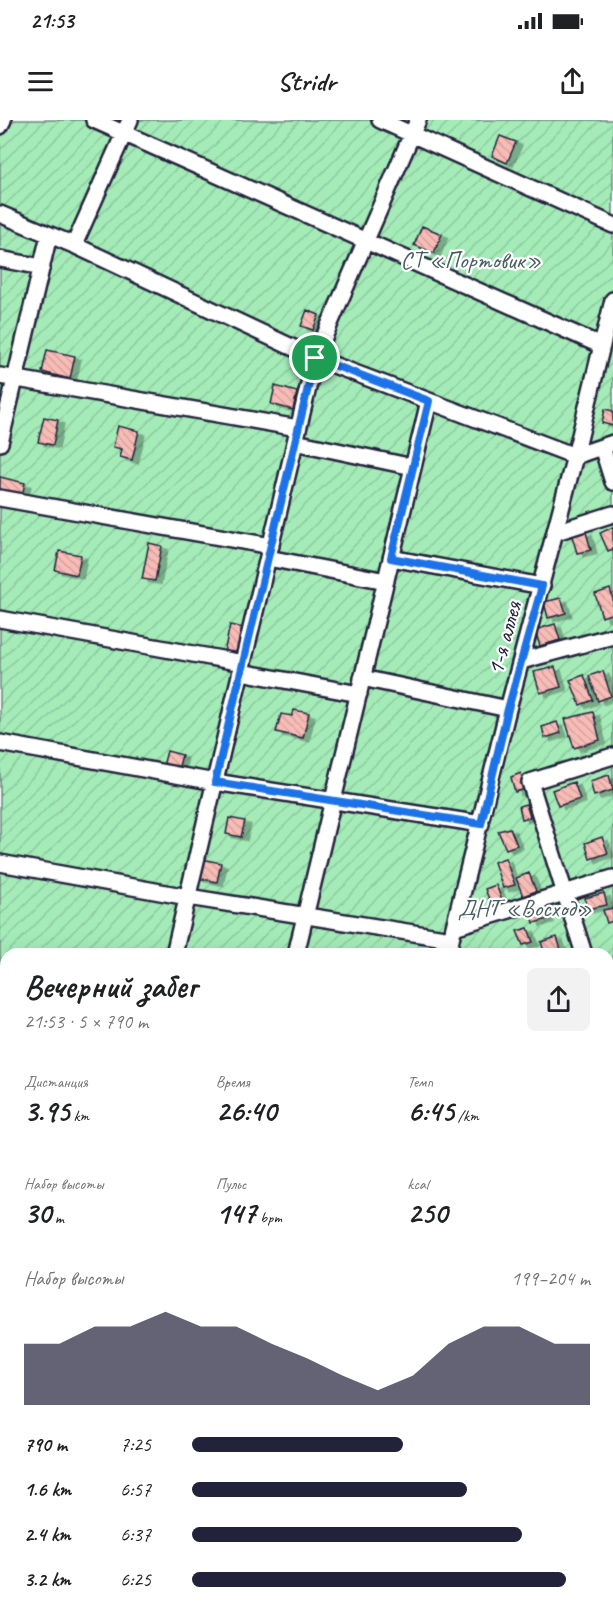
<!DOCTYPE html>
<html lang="ru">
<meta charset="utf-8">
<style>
:root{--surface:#fff;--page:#f2f2f2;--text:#202124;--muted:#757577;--accent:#22223b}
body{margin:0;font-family:Caveat,sans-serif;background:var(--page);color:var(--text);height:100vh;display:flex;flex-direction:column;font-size:22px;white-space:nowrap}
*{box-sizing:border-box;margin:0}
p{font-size:20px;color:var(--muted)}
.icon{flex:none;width:33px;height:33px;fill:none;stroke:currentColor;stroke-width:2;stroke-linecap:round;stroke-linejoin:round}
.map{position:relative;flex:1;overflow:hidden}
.side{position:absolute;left:0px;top:828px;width:614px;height:666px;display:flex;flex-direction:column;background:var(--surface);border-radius:18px 18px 0 0;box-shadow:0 6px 24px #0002}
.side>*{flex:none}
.pin{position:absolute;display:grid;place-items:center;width:51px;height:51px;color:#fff;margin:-26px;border:3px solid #fff;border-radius:50%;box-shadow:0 2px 6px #0007}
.round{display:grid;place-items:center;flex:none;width:63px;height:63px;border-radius:9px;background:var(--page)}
.overview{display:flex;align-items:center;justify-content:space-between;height:102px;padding:0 24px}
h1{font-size:33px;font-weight:700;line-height:45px}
.stats{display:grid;grid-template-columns:repeat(3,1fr);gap:9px;height:102px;padding:6px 24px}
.stats div{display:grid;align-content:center}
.stats b{font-size:30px;font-weight:700}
.stats small{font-size:16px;font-weight:400}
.stats p{font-size:16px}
.chart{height:168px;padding:12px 24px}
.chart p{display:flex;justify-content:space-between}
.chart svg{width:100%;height:108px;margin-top:6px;fill:var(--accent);opacity:.7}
ul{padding:0 24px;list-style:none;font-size:20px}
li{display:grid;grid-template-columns:96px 72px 1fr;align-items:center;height:45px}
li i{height:15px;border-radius:8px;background:var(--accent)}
.status{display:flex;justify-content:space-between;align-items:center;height:42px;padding:0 30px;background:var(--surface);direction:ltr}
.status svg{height:16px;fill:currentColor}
header{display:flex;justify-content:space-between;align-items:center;height:78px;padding:0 24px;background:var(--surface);font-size:27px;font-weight:700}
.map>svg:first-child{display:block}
.garden{fill:url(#garden-furrows);stroke:#63867a;stroke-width:1.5;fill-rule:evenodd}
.building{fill:url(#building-back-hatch);stroke:#22223b;stroke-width:1.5;filter:url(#shadow)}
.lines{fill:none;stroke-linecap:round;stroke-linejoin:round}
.minor-casing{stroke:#22223b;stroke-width:20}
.minor{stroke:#fff;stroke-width:15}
.route-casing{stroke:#fff;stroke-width:12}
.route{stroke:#1a73e8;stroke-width:8}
.labels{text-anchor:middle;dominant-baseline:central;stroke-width:4.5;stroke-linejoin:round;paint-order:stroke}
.park-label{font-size:24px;fill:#495e60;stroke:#fff}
.street-label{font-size:24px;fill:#22223b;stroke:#fff}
</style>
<div class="status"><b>21:53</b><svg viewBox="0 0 49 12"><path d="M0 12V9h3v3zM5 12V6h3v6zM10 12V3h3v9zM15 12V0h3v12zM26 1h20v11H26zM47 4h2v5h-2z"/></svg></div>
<header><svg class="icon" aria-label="menu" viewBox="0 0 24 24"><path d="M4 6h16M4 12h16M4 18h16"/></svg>Stridr<svg class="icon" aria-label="share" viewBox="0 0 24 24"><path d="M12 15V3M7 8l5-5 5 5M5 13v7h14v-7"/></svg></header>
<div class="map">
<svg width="613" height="1494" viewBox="0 0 613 1494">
<defs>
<pattern id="garden-furrows" width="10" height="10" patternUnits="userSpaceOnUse" patternTransform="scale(1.5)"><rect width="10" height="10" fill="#a4ebb8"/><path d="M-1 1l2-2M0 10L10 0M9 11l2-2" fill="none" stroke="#8dc99f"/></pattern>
<pattern id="building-back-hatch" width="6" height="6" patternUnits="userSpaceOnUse" patternTransform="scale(1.5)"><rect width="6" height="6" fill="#f8bcb6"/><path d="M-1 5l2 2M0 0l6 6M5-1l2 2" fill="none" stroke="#d4a19d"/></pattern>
<filter id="shadow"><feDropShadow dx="6" dy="3.5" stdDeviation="0" flood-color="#0004"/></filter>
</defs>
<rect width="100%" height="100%" fill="#fff"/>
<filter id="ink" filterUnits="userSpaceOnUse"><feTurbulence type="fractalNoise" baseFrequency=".0167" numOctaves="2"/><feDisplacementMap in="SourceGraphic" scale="12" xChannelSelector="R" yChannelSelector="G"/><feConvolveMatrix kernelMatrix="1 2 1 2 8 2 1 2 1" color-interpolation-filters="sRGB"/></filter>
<g filter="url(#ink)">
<path class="garden" d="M 0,0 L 613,0 L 613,1494 L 4,1494 L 0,1479 ZM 6,834 L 608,834 L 608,1488 L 6,1488 Z"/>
<path class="building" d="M 500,16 L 516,22 L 507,43 L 492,36 Z
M 422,106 L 442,114 L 434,133 L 414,125 Z
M 307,190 L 319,195 L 313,210 L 301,206 Z
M 47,230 L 75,236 L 70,259 L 42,252 Z
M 275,266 L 297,272 L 293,290 L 271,284 Z
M 605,289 L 613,291 L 613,306 L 602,303 Z
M 44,297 L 58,300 L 53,325 L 38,322 Z
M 118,306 L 139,311 L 132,340 L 120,337 L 122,329 L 113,327 Z
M 0,357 L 25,363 L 22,376 L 0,371 Z
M 613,407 L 613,429 L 608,431 L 600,413 Z
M 586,412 L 591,430 L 577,433 L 572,416 Z
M 149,423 L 162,426 L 155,461 L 142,459 Z
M 59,431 L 81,435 L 77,455 L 55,450 Z
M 610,469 L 613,479 L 613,493 L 602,497 L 595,474 Z
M 561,478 L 566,493 L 548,498 L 544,482 Z
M 555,504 L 560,520 L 540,526 L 535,510 Z
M 230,505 L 244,508 L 237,536 L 224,533 Z
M 555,547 L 561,567 L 540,573 L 534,552 Z
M 603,551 L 611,576 L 598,581 L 589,556 Z
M 584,555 L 593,580 L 580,585 L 570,560 Z
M 294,590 L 309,593 L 303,618 L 276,612 L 281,594 L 292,596 Z
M 593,592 L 600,620 L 574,628 L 565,599 Z
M 557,602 L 561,613 L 545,618 L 542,607 Z
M 167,631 L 182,635 L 178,650 L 163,646 Z
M 521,653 L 525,669 L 515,672 L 511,657 Z
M 609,655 L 613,670 L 594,676 L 590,661 Z
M 574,662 L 580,679 L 558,686 L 552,670 Z
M 526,684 L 530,697 L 522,699 L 519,686 Z
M 229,698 L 245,701 L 241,717 L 226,714 Z
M 510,708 L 517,725 L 506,729 L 498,711 Z
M 602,717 L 608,733 L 590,739 L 585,723 Z
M 505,738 L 515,765 L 503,768 L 494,742 Z
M 202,739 L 221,743 L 217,762 L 198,758 Z
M 529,753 L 536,771 L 523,776 L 516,758 Z
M 496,765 L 503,783 L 492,787 L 485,769 Z
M 604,773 L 607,785 L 587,789 L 585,778 Z
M 544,785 L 548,799 L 534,803 L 531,789 Z
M 613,788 L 613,801 L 607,803 L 603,790 Z
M 528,808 L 533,822 L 523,825 L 517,811 Z
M 557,817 L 562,833 L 545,834 L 541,822 Z
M 613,1015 L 613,1042 L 609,1043 L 608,1037 L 608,1017 Z
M 6,1087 L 6,1104 L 0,1106 L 0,1088 Z
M 6,1194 L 6,1212 L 0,1213 L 0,1195 Z
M 6,1225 L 6,1250 L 0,1252 L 0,1227 Z
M 6,1330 L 6,1351 L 4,1352 L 0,1338 L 0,1332 Z
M 608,1397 L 613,1423 L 608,1424 Z
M 294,1488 L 310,1488 L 312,1492 L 296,1494 Z
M 440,1488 L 462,1488 L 464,1494 L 442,1494 Z"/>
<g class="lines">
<g class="minor-casing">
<path id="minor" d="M 94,0 L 602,226
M 380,0 L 613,105
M 0,6 L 3,0
M 0,94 L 74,125 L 315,238 L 575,336 L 613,323
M 74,125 L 130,0
M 0,139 L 42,147
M 0,256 L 298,308
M 295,322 L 413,347
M 0,323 L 49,115
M 602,327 L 613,362
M 0,378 L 271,426
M 556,412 L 613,394
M 268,438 L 386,461
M 391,438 L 542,466
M 0,499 L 243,543
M 521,541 L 613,516
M 241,552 L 359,574
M 362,558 L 508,589
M 0,623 L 215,662 L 481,704
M 0,743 L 188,777 L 451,819
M 454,807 L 613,758
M 174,834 L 315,238 L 418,0
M 296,834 L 429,281
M 449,834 L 451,819 L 508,589 L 575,336 L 613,180
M 584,834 L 530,662 L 613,636
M 2,870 L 6,884
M 608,883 L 613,881
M 608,910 L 613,928
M 608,1004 L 613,1002
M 608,1128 L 613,1126
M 608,1249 L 613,1248
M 608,1370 L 613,1368
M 177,1488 L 179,1494
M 357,1488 L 358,1494
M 489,1488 L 491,1494
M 0,1489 L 1,1494
M 214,1494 L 233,1488"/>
</g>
<use href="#minor" class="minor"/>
</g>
</g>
<g class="lines" filter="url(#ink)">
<g class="route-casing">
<path id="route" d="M 315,238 L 429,281 L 391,438 L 542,466 L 508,589 L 481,704 L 215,662 Z"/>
</g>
<use href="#route" class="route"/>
</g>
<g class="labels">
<g class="park-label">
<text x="471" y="140">СТ «Портовик»</text>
<text x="525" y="788">ДНТ «Восход»</text>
</g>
<g class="street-label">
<text transform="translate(504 518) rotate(-75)">1-я аллея</text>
</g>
</g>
</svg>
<div class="pin" style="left:315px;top:238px;background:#1e9e55"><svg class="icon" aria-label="arrive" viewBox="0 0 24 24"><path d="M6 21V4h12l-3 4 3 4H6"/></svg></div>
<section class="side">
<div class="overview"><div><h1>Вечерний забег</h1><p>21:53 · 5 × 790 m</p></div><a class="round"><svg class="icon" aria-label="share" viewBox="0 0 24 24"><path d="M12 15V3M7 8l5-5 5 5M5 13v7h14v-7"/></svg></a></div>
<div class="stats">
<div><p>Дистанция</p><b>3.95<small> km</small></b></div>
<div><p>Время</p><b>26:40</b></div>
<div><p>Темп</p><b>6:45<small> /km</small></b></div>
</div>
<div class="stats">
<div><p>Набор высоты</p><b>30<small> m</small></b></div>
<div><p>Пульс</p><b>147<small> bpm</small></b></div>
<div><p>kcal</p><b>250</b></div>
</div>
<div class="chart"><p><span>Набор высоты</span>199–204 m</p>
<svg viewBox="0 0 160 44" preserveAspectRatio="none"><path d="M0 44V19L10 19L20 12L30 12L40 6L50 12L60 12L70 19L80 25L90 32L100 38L110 32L120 19L130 12L140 12L150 19L160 19V44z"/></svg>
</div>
<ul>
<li><b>790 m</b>7:25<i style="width:53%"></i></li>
<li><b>1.6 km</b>6:57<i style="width:69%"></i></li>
<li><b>2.4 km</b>6:37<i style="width:83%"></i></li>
<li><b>3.2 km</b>6:25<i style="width:94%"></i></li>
</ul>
</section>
</div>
